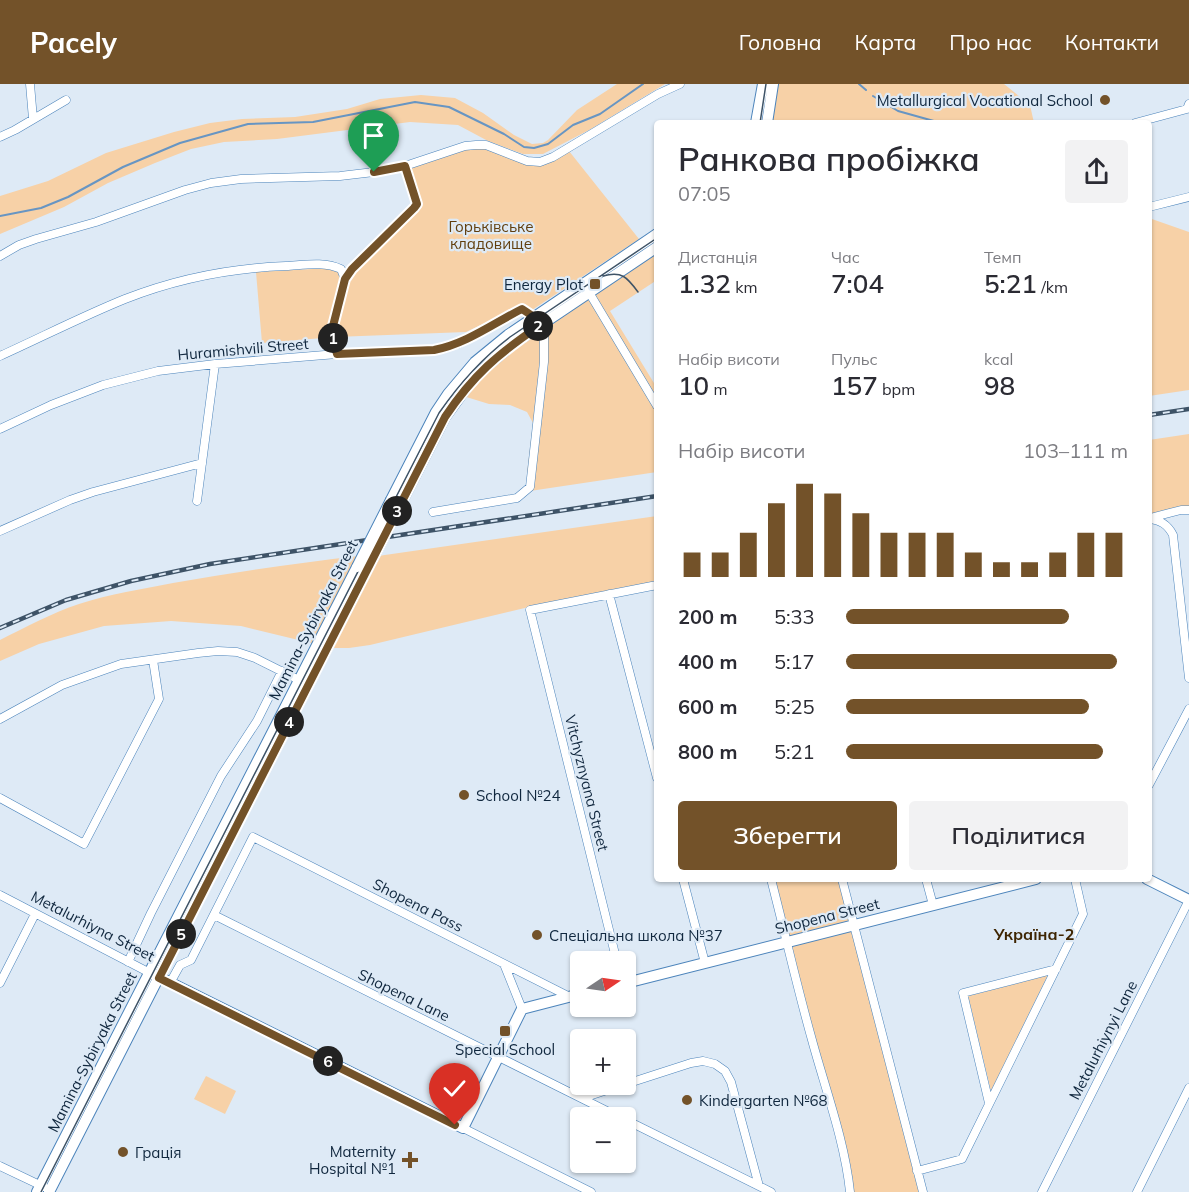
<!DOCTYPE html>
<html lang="uk">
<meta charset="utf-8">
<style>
:root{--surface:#fff;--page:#f2f2f3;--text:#2b2b33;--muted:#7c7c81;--accent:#735229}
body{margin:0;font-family:Mulish,sans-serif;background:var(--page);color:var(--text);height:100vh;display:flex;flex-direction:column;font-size:22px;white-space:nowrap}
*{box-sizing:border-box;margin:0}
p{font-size:20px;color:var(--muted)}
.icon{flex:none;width:33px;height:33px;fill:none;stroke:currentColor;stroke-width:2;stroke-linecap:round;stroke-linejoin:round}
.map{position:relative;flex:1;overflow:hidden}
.details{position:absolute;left:654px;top:36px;width:498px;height:762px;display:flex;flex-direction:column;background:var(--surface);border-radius:6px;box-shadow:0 2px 4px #0004}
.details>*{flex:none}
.needle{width:39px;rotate:77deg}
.tools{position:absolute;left:570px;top:867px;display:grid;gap:12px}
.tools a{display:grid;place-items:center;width:66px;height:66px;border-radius:6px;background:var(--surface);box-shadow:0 2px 4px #0004;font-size:30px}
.pin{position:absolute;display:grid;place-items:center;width:51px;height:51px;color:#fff;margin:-62px -26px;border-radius:50% 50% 50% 0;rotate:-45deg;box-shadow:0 0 6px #0007}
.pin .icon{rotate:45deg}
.km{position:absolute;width:30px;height:30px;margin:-15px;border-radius:50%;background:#222;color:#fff;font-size:16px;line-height:30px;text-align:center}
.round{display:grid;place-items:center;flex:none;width:63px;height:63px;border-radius:6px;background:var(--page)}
.overview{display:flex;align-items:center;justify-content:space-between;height:102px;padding:0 24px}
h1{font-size:33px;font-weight:600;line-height:45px}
.stats{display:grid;grid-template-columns:repeat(3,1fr);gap:9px;height:102px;padding:6px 24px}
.stats div{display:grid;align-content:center}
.stats b{font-size:26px;font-weight:600}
.stats small{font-size:16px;font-weight:400}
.stats p{font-size:16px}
.chart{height:168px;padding:12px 24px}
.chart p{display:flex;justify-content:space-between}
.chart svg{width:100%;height:108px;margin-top:6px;stroke:var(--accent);stroke-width:6}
.button{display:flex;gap:12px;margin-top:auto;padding:12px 24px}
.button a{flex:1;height:69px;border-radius:6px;background:var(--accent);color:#fff;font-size:24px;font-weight:600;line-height:69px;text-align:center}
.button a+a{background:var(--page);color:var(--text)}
ul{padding:0 24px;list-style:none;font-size:20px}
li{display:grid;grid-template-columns:96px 72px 1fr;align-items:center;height:45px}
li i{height:15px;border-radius:8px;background:var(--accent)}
header{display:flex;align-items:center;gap:36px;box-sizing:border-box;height:84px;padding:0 30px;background:var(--accent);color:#fff}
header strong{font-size:28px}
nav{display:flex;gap:33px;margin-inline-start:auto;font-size:21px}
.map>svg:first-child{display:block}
.green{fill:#f7d1a7}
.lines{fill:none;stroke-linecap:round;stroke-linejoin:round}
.stream{stroke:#6795c3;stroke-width:2}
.street-casing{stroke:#4c84bb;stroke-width:9}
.secondary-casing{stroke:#4c84bb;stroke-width:12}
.street{stroke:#fff;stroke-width:8}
.secondary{stroke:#fff;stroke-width:10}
.tram{stroke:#3e5367;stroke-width:1.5}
.rail-casing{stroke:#3e5367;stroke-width:4.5}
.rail{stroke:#deeaf6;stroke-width:2;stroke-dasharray:7;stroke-linecap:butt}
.secondary-bridge-casing{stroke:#4c84bb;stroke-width:12;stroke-linecap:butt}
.secondary-bridge{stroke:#fff;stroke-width:10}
.route-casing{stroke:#fff;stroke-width:12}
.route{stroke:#735229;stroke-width:8}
.poi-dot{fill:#735229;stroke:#deeaf6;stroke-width:2}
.labels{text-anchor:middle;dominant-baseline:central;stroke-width:4.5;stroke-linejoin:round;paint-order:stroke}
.poi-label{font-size:15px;fill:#10273e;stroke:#deeaf6;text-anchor:start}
.park-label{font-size:15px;fill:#613e0d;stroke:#deeaf6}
.street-label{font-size:15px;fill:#10273e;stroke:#deeaf6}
.neighbourhood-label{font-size:16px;font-weight:bold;fill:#3e2502;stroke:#deeaf6}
</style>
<header>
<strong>Pacely</strong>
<nav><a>Головна</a><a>Карта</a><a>Про нас</a><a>Контакти</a></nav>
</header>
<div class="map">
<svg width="1189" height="1108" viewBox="0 0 1189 1108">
<rect width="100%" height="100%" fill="#deeaf6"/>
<path class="green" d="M 617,0 L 665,0 L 591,45 L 543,70 L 523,70 L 488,57 L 458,41 L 410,38 L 277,55 L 224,58 L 191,65 L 155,79 L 108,99 L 64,123 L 0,150 L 0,112 L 48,97 L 106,69 L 174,48 L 210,39 L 242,35 L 295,33 L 347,25 L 380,15 L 421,11 L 455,14 L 483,29 L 514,51 L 532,60 L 543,59 L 548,56 L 577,26 Z
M 776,0 L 1004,0 L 1030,21 L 1034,39 L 770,39 Z
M 486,64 L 526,80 L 569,67 L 639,155 L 529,228 L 514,225 L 466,248 L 335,253 L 262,259 L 256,188 L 331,184 L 338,187 L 342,196 L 354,187 L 417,126 L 409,84 L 466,65 Z
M 1149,134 L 1189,148 L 1189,306 L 1149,312 Z
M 657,166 L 657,196 L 610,227 L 657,304 L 657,388 L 530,407 L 527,389 L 533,339 L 527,328 L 510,321 L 489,320 L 463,312 L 499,274 Z
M 1189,350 L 1189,423 L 1149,431 L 1149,356 Z
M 657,432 L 657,498 L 529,523 L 370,561 L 349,564 L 330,564 L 378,472 Z
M 359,472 L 315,560 L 241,542 L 171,537 L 104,542 L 39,560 L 0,577 L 0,556 C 26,543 52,529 79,520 C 110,510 142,505 173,499 C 235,488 297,479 359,472 Z
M 775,795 L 838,795 L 919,1108 L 852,1108 Z
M 1048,891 L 991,1007 L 968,912 Z
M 206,992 L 236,1007 L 225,1030 L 194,1015 Z"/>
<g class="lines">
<path class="stream" d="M 859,0 L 866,6
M 873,12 L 898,27 L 941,39
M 0,132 L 41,124 L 68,113 L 123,83 L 180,59 L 248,40 L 313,38 L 415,18 L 449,23 L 504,50 L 524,63 L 534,64 L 548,60 L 573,41 L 600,30 L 643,0"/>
<g class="street-casing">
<path id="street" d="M 30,0 L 33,35
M 1135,39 L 1187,25 L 1189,20
M 0,53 L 15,46 L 66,16
M 1149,123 L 1189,113
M 0,172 L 19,161 L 36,155 L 96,138 L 185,106 L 211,99 L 241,95 L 340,92 L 374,88 L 405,82 L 465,62 L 476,61 L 486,61 L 527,77 L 540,78 L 553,73 L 658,10 L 680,0
M 587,205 L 657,322
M 337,270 L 332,252 L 332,246 L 345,195 L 352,185 L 414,124 L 417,120 L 405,82
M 0,272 C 42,253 83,232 125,215 C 176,195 232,184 286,182 C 304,181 324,177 341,185 L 345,195
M 0,345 L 51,321 L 103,301 L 158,287 L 215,280 L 337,270 L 434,266 L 458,260 L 522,225 L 534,233 L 544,252 L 544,278 L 530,403 L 517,414 L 433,428
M 197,417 L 215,280
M 1150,434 L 1181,426 L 1189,426
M 1149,435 C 1161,436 1168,441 1173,451 L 1189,594
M 0,447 L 70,416 L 93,408 L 202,379
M 609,510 L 657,694
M 0,635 L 62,601 L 121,580 L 198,569 L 218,567 L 237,568 L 255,574 L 303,598
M 1149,701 L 1189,625
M 0,714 L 84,760 L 159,615 L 153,576
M 683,795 L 705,879
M 771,795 C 785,849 797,903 812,956 C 825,1004 845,1058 850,1108
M 842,795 L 923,1108
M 926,795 L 933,821
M 0,811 L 150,889
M 214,831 L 621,1034
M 128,878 L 151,829 L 221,692 L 257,637 L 282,587
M 617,878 L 530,526 L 657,501
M 504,880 L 522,925
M 0,899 L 35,830
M 170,899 L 180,881 L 191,876 L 253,753 L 570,913
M 626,1000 L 691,979 L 703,977 L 715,980 L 725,987 L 731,998 L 759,1102
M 583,1014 L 625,1000
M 989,1019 L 963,909 L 1056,885
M 626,1036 L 771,1108
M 463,1044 L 591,1108
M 0,1082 L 44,1103
M 917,1087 L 962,1075 L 1083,830 L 1075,795
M 1042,1108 L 1189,816
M 1137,1108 L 1189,1004"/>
</g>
<g class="secondary-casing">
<path id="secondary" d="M 756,39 L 763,0
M 767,39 L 773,0
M 391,416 L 436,328 L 448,310 L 475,278 L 508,251 L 657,150
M 400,421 L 445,333 L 469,300 L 483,285 L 514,259 L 657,163
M 1147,795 L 1189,816
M 153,890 L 463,1044 L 522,925 L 580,910
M 626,899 L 1036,795
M 37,1108 L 357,483
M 49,1108 L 366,487"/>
</g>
<use href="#street" class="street"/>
<use href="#secondary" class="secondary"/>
<path class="tram" d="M 760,39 L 766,0
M 603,192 C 622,187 627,193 638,208
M 41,1108 L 439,329 C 459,300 481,275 510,253 L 657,154"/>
<g class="rail-casing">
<path id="rail" d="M 1149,331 L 1189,325
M 0,544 L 66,516 L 131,497 L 210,480 L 657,412"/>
</g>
<use href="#rail" class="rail"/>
<g class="secondary-bridge-casing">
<path id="secondary-bridge" d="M 357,483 L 391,416
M 366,487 L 400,421"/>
</g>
<use href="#secondary-bridge" class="secondary-bridge"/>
</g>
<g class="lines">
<g class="route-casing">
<path id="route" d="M 374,88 L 405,82 L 417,120 L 414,124 L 352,185 L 345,195 L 332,246 L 332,252 L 337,270 L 434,266 C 466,260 494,239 522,225 L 534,233 L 539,242 C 498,270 473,291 445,333 L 159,894 L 455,1041"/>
</g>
<use href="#route" class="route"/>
</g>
<g class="poi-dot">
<circle cx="1105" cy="16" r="6"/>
<rect x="589" y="194" width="12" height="12" rx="3"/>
<circle cx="464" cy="711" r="6"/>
<circle cx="537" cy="851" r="6"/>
<rect x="499" y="941" width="12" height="12" rx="3"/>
<circle cx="687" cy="1016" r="6"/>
<circle cx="123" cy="1068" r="6"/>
<path d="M407 1067h6v6h6v6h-6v6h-6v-6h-6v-6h6z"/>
</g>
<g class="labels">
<g class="poi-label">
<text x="1093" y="16" text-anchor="end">Metallurgical Vocational School</text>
<text x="583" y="200" text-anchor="end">Energy Plot</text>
<text x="476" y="711">School №24</text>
<text x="549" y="851">Спеціальна школа №37</text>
<text x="505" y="965" text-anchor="middle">Special School</text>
<text x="699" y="1016">Kindergarten №68</text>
<text x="396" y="1067" text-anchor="end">Maternity<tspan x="396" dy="17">Hospital №1</tspan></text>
<text x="135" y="1068">Грація</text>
</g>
<g class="park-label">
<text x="491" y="142">Горьківське<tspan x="491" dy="17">кладовище</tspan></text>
</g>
<g class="street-label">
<text transform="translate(243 265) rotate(-5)">Huramishvili Street</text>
<text transform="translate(313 536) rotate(-63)">Mamina-Sybiryaka Street</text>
<text transform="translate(587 699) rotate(76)">Vitchyznyana Street</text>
<text transform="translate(418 821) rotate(27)">Shopena Pass</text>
<text transform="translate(827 832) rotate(-14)">Shopena Street</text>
<text transform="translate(93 842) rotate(27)">Metalurhiyna Street</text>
<text transform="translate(404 911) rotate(26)">Shopena Lane</text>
<text transform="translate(1103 956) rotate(-63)">Metalurhiynyi Lane</text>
<text transform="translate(92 968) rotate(-63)">Mamina-Sybiryaka Street</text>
</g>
<g class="neighbourhood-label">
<text x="1034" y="850">Україна-2</text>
</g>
</g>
</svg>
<div class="tools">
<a><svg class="needle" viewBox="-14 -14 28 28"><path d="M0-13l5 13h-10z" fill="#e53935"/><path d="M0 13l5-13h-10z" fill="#7c7c81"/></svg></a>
<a>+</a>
<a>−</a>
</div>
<div class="pin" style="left:374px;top:88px;background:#1e9e55"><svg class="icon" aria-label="arrive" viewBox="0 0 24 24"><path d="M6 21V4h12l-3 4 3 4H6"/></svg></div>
<div class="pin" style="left:455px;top:1041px;background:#d93025"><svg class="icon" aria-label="check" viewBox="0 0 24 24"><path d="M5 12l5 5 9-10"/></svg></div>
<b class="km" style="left:333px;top:254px">1</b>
<b class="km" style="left:538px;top:242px">2</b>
<b class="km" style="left:397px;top:427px">3</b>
<b class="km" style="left:289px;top:638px">4</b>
<b class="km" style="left:181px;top:850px">5</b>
<b class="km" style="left:328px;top:977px">6</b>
<section class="details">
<div class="overview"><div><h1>Ранкова пробіжка</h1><p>07:05</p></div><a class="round"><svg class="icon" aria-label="share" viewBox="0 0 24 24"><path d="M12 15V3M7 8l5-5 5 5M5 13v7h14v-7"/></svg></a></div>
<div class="stats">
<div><p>Дистанція</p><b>1.32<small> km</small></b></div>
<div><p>Час</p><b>7:04</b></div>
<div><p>Темп</p><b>5:21<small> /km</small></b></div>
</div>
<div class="stats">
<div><p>Набір висоти</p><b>10<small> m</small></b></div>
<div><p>Пульс</p><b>157<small> bpm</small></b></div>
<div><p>kcal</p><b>98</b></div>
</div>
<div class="chart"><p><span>Набір висоти</span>103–111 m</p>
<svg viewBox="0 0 160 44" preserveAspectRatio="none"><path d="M5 44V34M15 44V34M25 44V26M35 44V14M45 44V6M55 44V10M65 44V18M75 44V26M85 44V26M95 44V26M105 44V34M115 44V38M125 44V38M135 44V34M145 44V26M155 44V26"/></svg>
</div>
<ul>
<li><b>200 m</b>5:33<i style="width:79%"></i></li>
<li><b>400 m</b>5:17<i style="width:96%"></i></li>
<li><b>600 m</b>5:25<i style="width:86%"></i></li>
<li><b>800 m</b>5:21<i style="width:91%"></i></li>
</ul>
<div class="button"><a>Зберегти</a><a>Поділитися</a></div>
</section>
</div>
